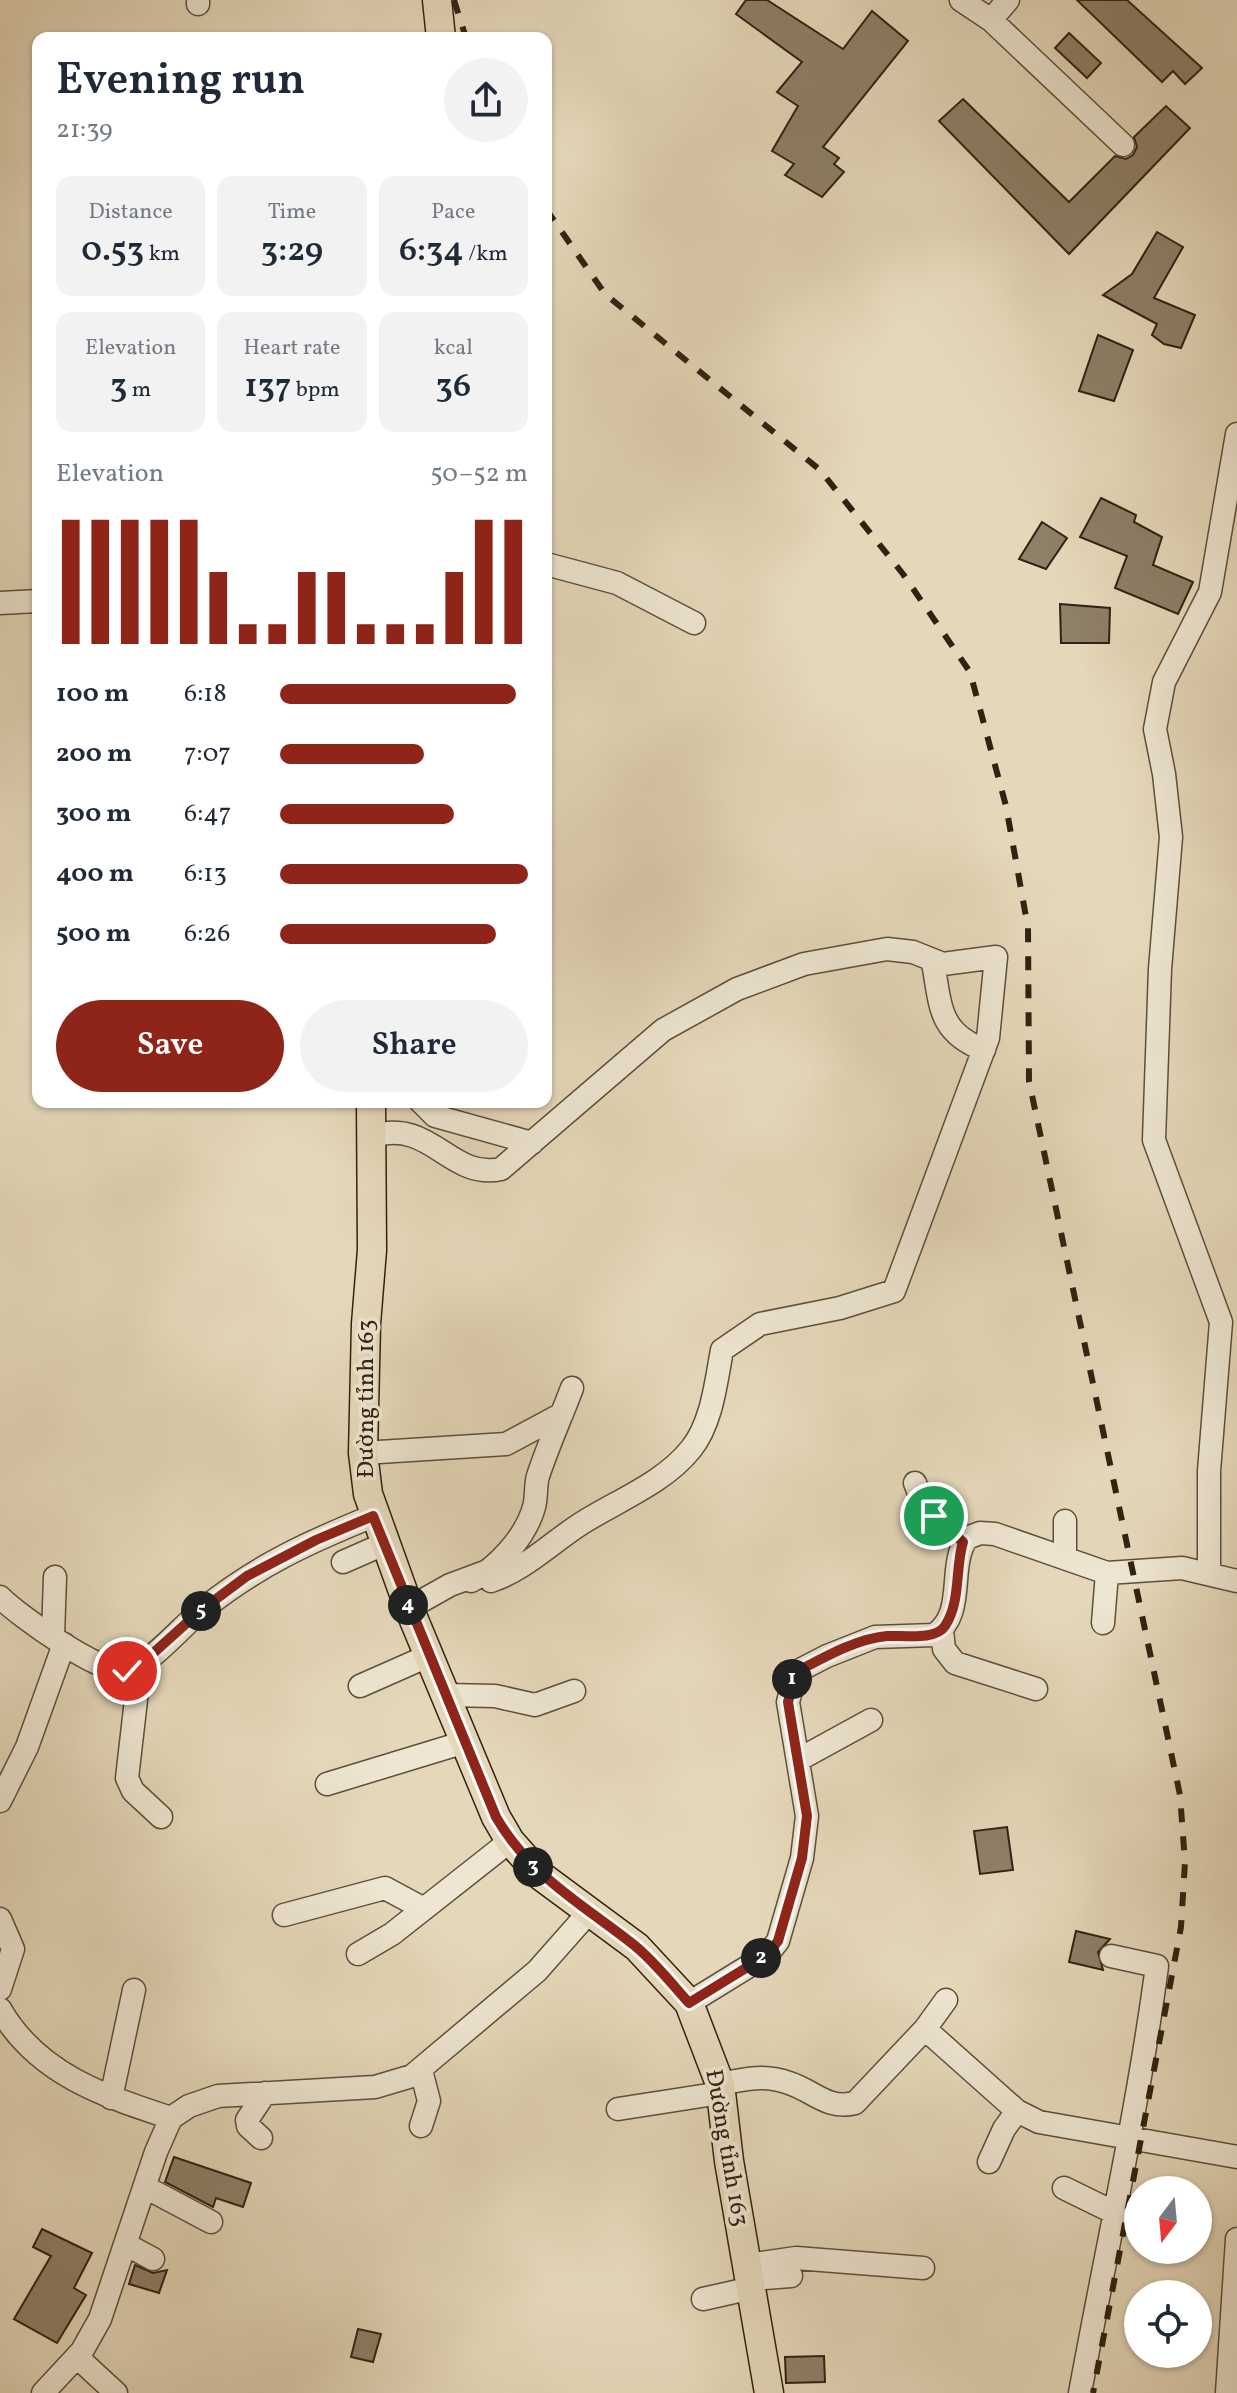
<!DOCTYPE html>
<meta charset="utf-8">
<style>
:root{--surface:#fff;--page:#f2f2f3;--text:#1f2937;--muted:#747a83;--accent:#8f2418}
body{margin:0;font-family:Vollkorn,serif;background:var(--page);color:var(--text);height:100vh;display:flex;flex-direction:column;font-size:30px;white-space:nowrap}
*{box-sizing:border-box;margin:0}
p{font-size:26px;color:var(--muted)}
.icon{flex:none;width:44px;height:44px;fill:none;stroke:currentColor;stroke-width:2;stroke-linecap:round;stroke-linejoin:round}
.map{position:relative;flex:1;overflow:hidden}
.details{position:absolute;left:32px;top:32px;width:520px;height:1076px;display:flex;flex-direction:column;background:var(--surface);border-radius:16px;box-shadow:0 2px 6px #0004}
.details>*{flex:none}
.needle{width:52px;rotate:196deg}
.controls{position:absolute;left:1124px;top:2176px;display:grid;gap:16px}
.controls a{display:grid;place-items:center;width:88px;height:88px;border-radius:50%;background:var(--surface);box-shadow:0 2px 6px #0004;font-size:40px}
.pin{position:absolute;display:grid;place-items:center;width:68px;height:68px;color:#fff;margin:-34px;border:4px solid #fff;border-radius:50%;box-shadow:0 2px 8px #0007}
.km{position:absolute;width:40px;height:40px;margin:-20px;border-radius:50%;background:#222;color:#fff;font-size:22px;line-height:40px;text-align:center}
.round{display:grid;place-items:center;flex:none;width:84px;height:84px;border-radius:42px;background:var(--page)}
.summary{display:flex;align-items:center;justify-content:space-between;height:136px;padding:0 24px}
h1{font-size:44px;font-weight:600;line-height:60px}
.stats{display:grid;grid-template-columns:repeat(3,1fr);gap:12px;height:136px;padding:8px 24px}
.stats div{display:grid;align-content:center;border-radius:16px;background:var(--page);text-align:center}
.stats b{font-size:34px;font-weight:600}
.stats small{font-size:22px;font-weight:400}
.stats p{font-size:22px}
.chart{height:224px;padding:16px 24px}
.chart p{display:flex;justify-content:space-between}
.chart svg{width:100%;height:144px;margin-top:8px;stroke:var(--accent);stroke-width:6}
.primary-button{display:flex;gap:16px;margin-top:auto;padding:16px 24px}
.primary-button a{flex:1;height:92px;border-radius:48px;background:var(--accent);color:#fff;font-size:32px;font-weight:600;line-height:92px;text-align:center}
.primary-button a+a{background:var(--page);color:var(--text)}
ul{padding:0 24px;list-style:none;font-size:26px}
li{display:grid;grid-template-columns:128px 96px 1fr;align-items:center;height:60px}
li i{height:20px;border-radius:10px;background:var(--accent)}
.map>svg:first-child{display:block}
.building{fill:#8e8069;stroke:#302112;stroke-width:2}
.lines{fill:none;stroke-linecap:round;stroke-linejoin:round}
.minor-casing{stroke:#5d4f3c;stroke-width:25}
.major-casing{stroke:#302112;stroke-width:31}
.minor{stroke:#eee6d2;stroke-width:22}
.major{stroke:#e5d8ba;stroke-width:28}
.rail{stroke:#302112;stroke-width:6;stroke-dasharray:14 14;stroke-linecap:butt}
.route-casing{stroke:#fff;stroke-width:16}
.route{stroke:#8f2418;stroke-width:10}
.labels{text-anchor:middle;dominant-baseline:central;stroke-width:7;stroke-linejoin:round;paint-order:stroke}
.street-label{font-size:24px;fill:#302112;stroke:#eee6d2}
</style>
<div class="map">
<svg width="1237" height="2393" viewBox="0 0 1237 2393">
<rect width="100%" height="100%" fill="#e5d8ba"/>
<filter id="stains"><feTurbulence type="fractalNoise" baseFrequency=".0025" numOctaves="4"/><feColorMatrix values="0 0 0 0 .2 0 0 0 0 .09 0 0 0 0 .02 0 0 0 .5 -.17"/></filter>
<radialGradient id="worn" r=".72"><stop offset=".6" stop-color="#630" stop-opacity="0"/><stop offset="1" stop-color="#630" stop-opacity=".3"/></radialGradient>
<path class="building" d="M 746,0 L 767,0 L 843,49 L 872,11 L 908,41 L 823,147 L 839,158 L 834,164 L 844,172 L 822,197 L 785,175 L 794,164 L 772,151 L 798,106 L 777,92 L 802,62 L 736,14 Z
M 1077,0 L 1127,0 L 1202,68 L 1185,84 L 1173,71 L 1162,82 Z
M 1069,33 L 1101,63 L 1087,78 L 1055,48 Z
M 963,99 L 1069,202 L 1115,156 L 1126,159 L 1133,155 L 1137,147 L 1134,137 L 1166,106 L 1190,128 L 1069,254 L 939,121 Z
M 1157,232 L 1183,247 L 1154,298 L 1195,315 L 1181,348 L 1164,344 L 1152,335 L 1157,324 L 1103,295 L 1132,274 Z
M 1098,335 L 1133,350 L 1114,401 L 1079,391 Z
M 1101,498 L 1136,515 L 1134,522 L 1162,537 L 1153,565 L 1193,582 L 1178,614 L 1115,588 L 1127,556 L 1080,537 Z
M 1042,522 L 1067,538 L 1046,569 L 1019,559 Z
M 1060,604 L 1110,608 L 1109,643 L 1061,643 Z
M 1007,1827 L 1013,1870 L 980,1874 L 974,1831 Z
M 1076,1931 L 1110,1939 L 1098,1952 L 1103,1970 L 1069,1962 Z
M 174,2157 L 251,2183 L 243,2207 L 216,2198 L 213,2207 L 165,2182 Z
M 42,2229 L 92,2253 L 74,2288 L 86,2295 L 57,2343 L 14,2319 L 51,2256 L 33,2247 Z
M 135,2265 L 153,2273 L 167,2270 L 159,2293 L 129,2284 Z
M 358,2329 L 381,2334 L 373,2362 L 351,2357 Z
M 824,2356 L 825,2382 L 786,2383 L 785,2357 Z"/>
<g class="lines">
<g class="minor-casing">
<path id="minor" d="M 198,0 L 198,4
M 961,0 L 991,20 L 1123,145
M 991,20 L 1008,0
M 546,564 L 617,583 L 694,623
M 0,603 L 38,601
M 933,963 C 941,1006 938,1032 984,1050
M 421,1102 L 435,1116 L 532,1143
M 372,1136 C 432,1118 449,1180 501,1169 L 663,1030 L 737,989 L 804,964 L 887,949 L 913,952 L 943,964 L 996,957 L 988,1038 L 894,1291 L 840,1308 L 760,1324 L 722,1350 C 716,1382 712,1423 691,1449 C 663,1484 616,1501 579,1525 C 550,1544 524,1570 491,1581 L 485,1572
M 363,1453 L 506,1444 L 562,1414
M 915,1483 L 924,1506 L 963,1542
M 1065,1558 L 1065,1521
M 343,1562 L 384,1544
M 1209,1573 L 1209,1471 L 1221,1322 L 1154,1140 L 1160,969 L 1171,837 L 1164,774 L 1155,729 L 1164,682 L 1210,592 L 1237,434
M 0,1597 C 19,1616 100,1674 125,1671 C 146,1669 184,1624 202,1610 C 256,1566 309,1542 373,1516
M 409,1608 L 450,1585 L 485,1572 L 471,1581 C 498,1568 526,1536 534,1507 C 537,1497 535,1486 538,1476 C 548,1446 561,1417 572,1388
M 1103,1623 L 1107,1573
M 942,1630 L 944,1649 L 955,1663 L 1036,1689
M 53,1636 L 55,1577
M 140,1665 L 127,1778 L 133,1791 L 161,1817
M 360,1686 L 428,1656
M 445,1695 L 495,1696 L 535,1705 L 574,1691
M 798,1760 L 871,1720
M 327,1784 L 465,1742
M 0,1801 L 27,1747 L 64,1644
M 284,1915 L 385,1888 L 424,1909
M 0,1919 L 13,1949 L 0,1989
M 358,1954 L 392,1934 L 510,1841
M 689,2003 L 767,1955 L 778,1941 L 802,1858 L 807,1816 L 788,1702 L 796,1672 L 827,1656 L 875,1637 L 934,1635 C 967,1614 947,1566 967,1538 L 980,1533 L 995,1534 L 1107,1573 L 1182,1568 L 1237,1581
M 0,2009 C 37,2074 104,2096 171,2118
M 925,2029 L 946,2000
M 421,2070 L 429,2101 L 421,2126
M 720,2084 C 744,2079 765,2074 789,2083 C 814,2091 827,2110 855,2103 L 925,2029 L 1017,2111 L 1039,2122 L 1237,2157
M 111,2098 L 134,1990
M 618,2109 L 721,2093
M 261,2138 L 248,2126 L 247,2120 L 265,2093
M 989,2162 L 1004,2129 L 1017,2111
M 145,2187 L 211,2222
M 1064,2188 L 1113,2212
M 127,2245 L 153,2259
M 748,2265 L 796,2258 L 923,2268
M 750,2279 L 791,2276
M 703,2299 L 752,2288
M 77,2357 L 116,2393
M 43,2393 L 82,2351 L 100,2319 L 156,2152 L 171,2118 L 189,2106 L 218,2096 L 375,2087 L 412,2076 L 537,1971 L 590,1911
M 1080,2393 C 1106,2251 1138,2109 1157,1966 L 1111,1956
M 1227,2393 L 1237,2239"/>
</g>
<g class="major-casing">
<path id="major" d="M 437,0 L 441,38
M 371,1102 L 372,1250 L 366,1324 L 363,1453 L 368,1494 L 409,1608 L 496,1817 L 510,1841 L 541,1876 L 637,1947 L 689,2003 L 720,2084 L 729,2161 L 769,2393"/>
</g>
<use href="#minor" class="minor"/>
<use href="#major" class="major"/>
<path class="rail" d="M 454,0 L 466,38
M 546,209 L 605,294 L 820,470 L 903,574 L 970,672 L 1006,806 L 1028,928 L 1029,1081 L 1180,1795 L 1185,1862 L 1181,1927 L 1093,2393"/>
</g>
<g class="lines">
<g class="route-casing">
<path id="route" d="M 127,1671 L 140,1665 L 200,1611 L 247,1576 L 316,1540 L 373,1516 L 496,1817 C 531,1877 581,1903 634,1945 C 654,1961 671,1983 689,2003 L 767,1955 L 778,1941 L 802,1858 L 807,1816 L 788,1702 L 796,1672 C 823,1658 855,1639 887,1636 C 903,1635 935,1641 945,1626 C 961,1602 955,1568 963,1542 L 934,1516"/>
</g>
<use href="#route" class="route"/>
</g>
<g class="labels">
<g class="street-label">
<text transform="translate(367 1399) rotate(-90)">Đường tỉnh 163</text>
<text transform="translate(726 2148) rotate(80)">Đường tỉnh 163</text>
</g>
</g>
<rect width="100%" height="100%" filter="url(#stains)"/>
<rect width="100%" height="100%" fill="url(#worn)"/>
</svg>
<div class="controls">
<a><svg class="needle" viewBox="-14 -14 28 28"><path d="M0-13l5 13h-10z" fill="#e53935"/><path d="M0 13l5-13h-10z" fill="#747a83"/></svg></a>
<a><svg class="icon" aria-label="locate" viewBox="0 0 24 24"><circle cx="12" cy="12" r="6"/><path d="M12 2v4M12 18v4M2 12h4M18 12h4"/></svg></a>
</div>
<div class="pin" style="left:934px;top:1516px;background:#1e9e55"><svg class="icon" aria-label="arrive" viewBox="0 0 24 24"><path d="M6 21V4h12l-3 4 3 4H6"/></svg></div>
<div class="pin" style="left:127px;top:1671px;background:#d93025"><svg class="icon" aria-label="check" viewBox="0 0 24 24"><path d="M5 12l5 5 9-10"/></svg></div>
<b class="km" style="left:792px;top:1679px">1</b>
<b class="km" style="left:761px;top:1958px">2</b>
<b class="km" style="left:533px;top:1867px">3</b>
<b class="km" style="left:408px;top:1605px">4</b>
<b class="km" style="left:201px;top:1611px">5</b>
<section class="details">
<div class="summary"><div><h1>Evening run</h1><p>21:39</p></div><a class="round"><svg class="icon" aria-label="share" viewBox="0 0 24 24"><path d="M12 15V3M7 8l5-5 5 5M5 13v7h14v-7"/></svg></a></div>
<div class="stats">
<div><p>Distance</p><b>0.53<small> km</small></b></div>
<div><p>Time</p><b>3:29</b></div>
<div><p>Pace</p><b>6:34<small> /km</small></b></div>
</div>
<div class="stats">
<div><p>Elevation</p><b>3<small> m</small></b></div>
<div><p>Heart rate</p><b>137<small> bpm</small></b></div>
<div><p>kcal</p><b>36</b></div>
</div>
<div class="chart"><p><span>Elevation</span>50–52 m</p>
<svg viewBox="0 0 160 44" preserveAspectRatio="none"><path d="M5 44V6M15 44V6M25 44V6M35 44V6M45 44V6M55 44V22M65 44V38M75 44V38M85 44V22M95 44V22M105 44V38M115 44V38M125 44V38M135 44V22M145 44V6M155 44V6"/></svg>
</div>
<ul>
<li><b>100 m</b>6:18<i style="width:95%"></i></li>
<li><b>200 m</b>7:07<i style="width:58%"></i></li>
<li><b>300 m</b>6:47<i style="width:70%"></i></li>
<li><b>400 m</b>6:13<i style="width:100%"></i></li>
<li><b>500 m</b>6:26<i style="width:87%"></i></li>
</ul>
<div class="primary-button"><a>Save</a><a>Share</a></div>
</section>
</div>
